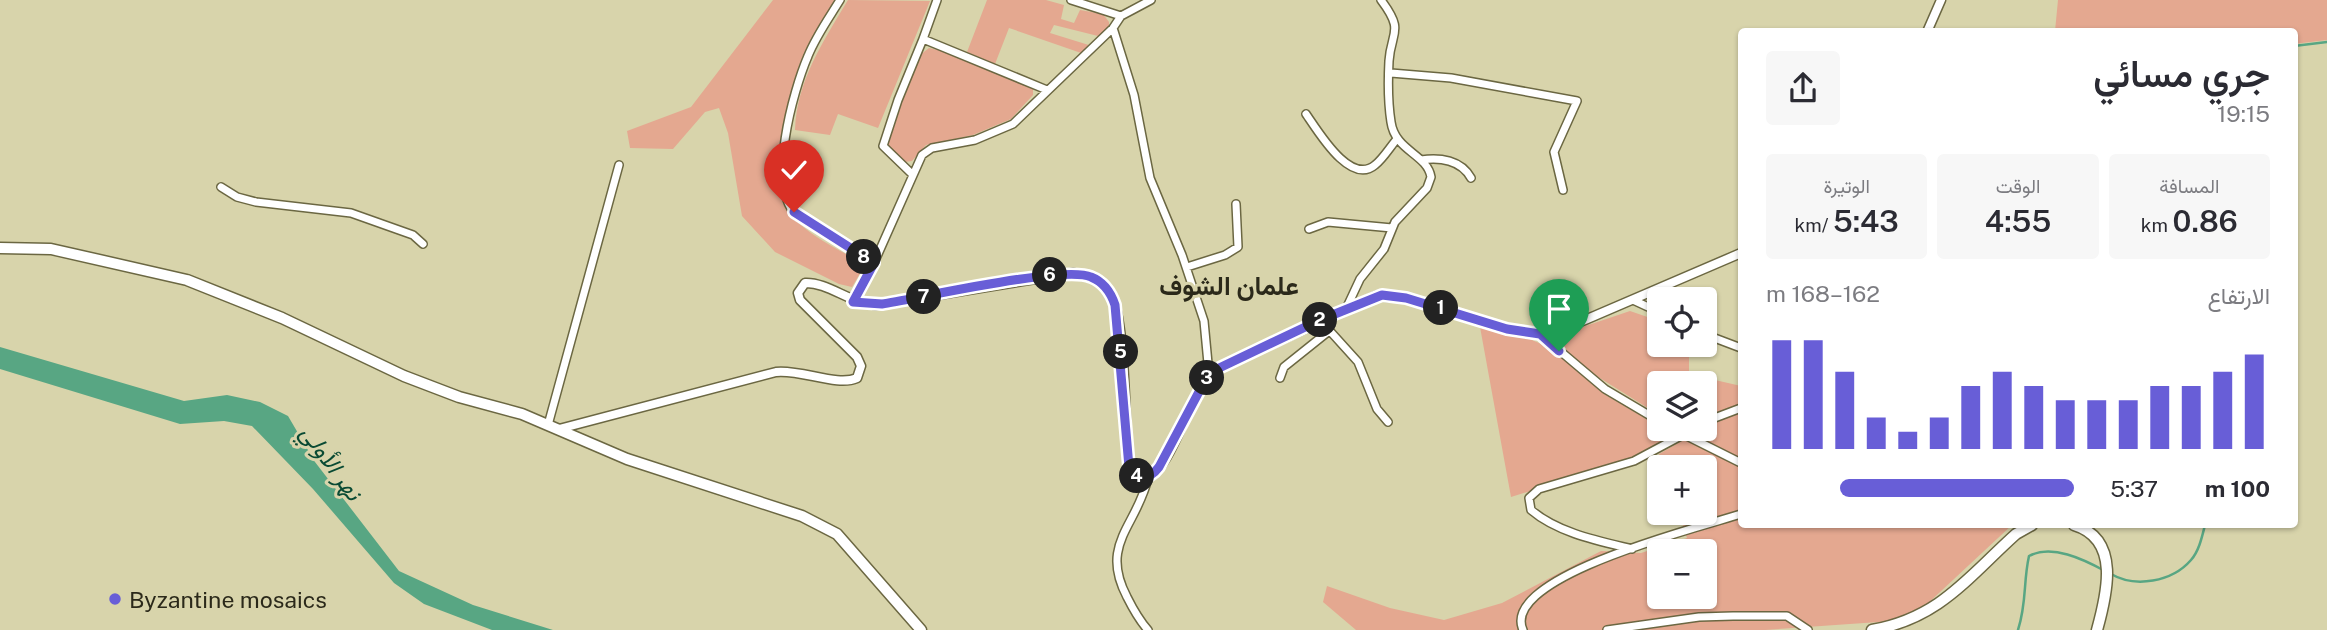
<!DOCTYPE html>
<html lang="ar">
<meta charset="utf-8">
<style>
:root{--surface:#fff;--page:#f7f7f7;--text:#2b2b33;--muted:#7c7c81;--accent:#685ed7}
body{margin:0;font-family:"Public Sans",Vazirmatn,sans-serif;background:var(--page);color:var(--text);direction:rtl;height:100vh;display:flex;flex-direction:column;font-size:26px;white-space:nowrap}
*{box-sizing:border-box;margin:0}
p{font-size:23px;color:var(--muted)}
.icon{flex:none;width:38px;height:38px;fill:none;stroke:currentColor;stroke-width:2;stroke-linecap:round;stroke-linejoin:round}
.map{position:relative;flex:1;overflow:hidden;direction:ltr}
.side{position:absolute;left:1738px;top:28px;width:560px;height:500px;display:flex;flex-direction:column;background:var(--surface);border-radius:7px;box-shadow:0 2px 5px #0004;direction:rtl}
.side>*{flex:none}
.controls{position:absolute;left:1647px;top:287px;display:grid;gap:14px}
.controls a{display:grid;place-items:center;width:70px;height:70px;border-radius:7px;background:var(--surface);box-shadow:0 2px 5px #0004;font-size:35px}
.pin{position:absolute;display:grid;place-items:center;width:60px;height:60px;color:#fff;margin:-72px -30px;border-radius:50% 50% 50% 0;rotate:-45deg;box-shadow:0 0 7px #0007}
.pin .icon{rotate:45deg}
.km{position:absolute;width:35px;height:35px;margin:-18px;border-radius:50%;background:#222;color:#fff;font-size:19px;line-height:35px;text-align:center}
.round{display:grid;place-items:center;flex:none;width:74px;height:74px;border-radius:7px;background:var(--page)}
.head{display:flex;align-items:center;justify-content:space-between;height:119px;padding:0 28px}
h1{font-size:38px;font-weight:600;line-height:52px}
.stats{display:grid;grid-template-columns:repeat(3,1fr);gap:10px;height:119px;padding:7px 28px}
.stats div{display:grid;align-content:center;border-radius:7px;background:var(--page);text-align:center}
.stats b{font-size:30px;font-weight:600}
.stats small{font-size:19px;font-weight:400}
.stats p{font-size:19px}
.chart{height:196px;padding:14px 28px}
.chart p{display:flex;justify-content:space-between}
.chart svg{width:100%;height:126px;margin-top:7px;stroke:var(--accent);stroke-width:6}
ul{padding:0 28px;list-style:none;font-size:23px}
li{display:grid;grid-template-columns:112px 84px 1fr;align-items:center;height:52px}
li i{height:18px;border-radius:9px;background:var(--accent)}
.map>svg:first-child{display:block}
.green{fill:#e4a890;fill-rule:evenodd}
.water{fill:#58a683}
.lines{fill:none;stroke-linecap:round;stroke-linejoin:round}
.stream{stroke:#58a683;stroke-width:2.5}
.minor-casing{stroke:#6b6742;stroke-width:10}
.tertiary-casing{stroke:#6b6742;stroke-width:11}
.secondary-casing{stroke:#6b6742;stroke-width:13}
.minor{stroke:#fff;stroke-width:7}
.tertiary{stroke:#fff;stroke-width:8}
.secondary{stroke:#fff;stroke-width:10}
.route-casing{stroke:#fff;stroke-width:14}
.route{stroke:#685ed7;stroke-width:9}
.poi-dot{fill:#685ed7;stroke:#d8d4ab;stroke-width:2.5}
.labels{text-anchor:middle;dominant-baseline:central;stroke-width:6;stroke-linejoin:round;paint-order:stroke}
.poi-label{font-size:23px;fill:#2b291a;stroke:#d8d4ab;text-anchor:start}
.water-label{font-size:24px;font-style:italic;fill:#094a33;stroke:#d8d4ab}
.quarter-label{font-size:26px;font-weight:bold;fill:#2b291a;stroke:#d8d4ab}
</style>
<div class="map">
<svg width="2327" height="630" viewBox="0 0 2327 630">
<rect width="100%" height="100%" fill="#d8d4ab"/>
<path class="green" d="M 773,0 L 835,0 C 825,17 814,33 805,51 C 791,81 766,183 787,210 C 805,235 839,249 865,265 L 852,287 L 839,284 L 775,252 L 742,216 L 728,133 L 719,108 L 705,112 L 673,149 L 630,148 L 627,131 L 691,107 Z
M 848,0 L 930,1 L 878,128 L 838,114 L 830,135 L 795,130 C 797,80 823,42 848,0 Z
M 987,0 L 1046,0 L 1064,5 L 1061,19 L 1074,23 L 1080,10 L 1103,14 L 1109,22 L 1109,31 L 1102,37 L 1054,25 L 1050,33 L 1092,46 L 1084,54 L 1009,28 L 995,64 L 967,52 Z
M 2058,0 L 2327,0 L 2327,40 L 2294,44 L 2294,32 L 2055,31 Z
M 929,48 L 951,53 L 1033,89 L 1033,95 L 1011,119 L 973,135 L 926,145 L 912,161 L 905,162 L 887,148 L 886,142 L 920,55 Z
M 1630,311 L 1659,321 L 1659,345 L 1689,345 L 1689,374 L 1741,386 L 1741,525 L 2012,525 L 1925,606 L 1893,621 L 1765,630 L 1356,630 L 1323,602 L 1327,586 L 1390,608 L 1444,620 L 1502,603 L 1601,551 L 1641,553 L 1687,538 L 1679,513 L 1704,513 L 1704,467 L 1663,467 L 1659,454 L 1694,434 L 1684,429 L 1704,429 L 1704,383 L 1659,383 L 1659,415 L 1595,375 L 1555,341 L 1556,336 ZM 1659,551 L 1704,551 L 1704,597 L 1659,597 Z
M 1480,327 L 1522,336 L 1551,348 L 1604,394 L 1669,432 L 1670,438 L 1632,459 L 1511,497 Z"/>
<path class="water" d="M 0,347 L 184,401 L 227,395 L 260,402 L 288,416 L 315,462 L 399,571 L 473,605 L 553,630 L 492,630 L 424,604 L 394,583 L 313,489 L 252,426 L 224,421 L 180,424 L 0,369 Z"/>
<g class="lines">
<path class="stream" d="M 2294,46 L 2327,42
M 2111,574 C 2135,588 2172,582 2191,560 C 2199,551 2202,537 2205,525
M 2018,630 C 2027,602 2023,583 2029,556 C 2052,544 2083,559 2105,571"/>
<g class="minor-casing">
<path id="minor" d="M 840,0 C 829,18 816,36 808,56 C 793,91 766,187 797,216 L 874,263
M 1071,0 L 1121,16
M 1113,28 L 1134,95 L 1150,178 L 1182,255 L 1204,321 L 1209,374
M 923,39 L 937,0
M 1391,73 L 1451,78 L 1577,101 L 1554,152 L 1563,190
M 1306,114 C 1318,131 1350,186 1375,165 C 1383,159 1390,147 1397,139
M 1421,160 C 1440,157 1461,160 1471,178
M 912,174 L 883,146 L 898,100 L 923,39 L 1047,90
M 221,187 L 237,197 L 256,202 L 351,213 L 413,235 L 423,244
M 1309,229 L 1328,222 L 1392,228
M 1187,267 L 1225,255 L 1238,247 L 1236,204
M 1633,300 L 1659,312
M 853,302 L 874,263 L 922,155 L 932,148 L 975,140 L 1013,124 L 1113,28 L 1121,16 L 1151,0
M 1346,309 L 1360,279 L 1384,249 L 1395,222 L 1427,188 L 1431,177 C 1427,154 1395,151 1391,122 C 1388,103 1388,80 1389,61 C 1391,31 1405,32 1381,0
M 1320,320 L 1358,362 L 1377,409 L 1388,422
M 1540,334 L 1605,389 L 1659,421
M 1704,334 L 1741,348
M 1280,378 L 1284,367 L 1329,331
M 1704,422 L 1741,408
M 548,425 L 619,165
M 1673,429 L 1741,463
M 1632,549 C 1599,541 1558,533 1531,510 L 1529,498 L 1539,489 L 1634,461 L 1694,429
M 1148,630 C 1139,620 1133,609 1127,597 C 1099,544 1137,526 1148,478
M 1523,630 C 1499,576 1705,526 1741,514
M 1607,630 L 1699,617 L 1733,616 L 1787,616 L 1808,630"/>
</g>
<g class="tertiary-casing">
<path id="tertiary" d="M 1927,32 L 1941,0
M 559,429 L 776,372 C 801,369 837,387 857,378 L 861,366 L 857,357 L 800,300 L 798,293 L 805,283 C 828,282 851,304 876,305 L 1073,273 C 1089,275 1102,280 1110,293 C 1127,320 1124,429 1129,467 L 1135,475 L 1148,478 C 1175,463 1188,393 1215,370 L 1376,296 L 1406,298 L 1507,329 L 1540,334 L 1571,326 L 1741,253"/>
</g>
<g class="secondary-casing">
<path id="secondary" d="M 0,248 L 51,249 L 187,280 L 282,318 L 404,376 L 459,397 L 522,414 L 627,459 L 802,516 L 837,534 L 921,630
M 2074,525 C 2121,539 2107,594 2097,630
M 1872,630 C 1940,618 1968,577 2016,534 L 2032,525"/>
</g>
<use href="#minor" class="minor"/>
<use href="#tertiary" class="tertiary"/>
<use href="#secondary" class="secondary"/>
</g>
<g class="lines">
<g class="route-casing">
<path id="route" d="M 794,212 L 874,263 L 853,302 L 882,304 C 920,298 1064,265 1091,277 C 1104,282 1111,293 1115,305 L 1129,467 C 1136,482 1150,479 1159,467 L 1201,388 L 1215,370 L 1320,320 L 1382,295 L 1406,298 L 1507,329 L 1540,334 L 1559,351"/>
</g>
<use href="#route" class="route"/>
</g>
<circle class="poi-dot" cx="115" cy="599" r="7"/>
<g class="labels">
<g class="poi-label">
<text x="129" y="599">Byzantine mosaics</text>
</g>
<g class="water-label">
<text transform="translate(332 462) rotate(54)">نهر الأولي</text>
</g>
<g class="quarter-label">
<text x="1229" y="285">علمان الشوف</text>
</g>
</g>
</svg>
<div class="controls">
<a><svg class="icon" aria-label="locate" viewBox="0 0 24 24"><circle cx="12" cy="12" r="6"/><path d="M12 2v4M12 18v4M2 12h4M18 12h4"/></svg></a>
<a><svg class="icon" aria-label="layers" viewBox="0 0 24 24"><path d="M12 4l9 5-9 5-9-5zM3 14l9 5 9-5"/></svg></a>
<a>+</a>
<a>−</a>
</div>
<div class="pin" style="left:1559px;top:351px;background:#1e9e55"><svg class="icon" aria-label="arrive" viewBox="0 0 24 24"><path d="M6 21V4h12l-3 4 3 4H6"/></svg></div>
<div class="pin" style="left:794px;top:212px;background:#d93025"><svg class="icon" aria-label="check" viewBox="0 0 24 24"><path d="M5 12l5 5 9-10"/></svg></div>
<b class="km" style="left:1441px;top:308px">1</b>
<b class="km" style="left:1320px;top:320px">2</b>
<b class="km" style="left:1207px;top:378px">3</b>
<b class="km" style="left:1137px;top:476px">4</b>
<b class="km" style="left:1121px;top:352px">5</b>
<b class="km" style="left:1050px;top:275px">6</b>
<b class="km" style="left:924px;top:297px">7</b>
<b class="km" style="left:864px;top:257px">8</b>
<section class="side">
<div class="head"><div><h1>جري مسائي</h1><p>19:15</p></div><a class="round"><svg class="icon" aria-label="share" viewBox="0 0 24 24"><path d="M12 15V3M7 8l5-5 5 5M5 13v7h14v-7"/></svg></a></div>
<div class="stats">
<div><p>المسافة</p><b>0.86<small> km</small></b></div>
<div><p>الوقت</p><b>4:55</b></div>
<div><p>الوتيرة</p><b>5:43<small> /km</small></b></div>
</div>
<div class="chart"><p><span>الارتفاع</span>162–168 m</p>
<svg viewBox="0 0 160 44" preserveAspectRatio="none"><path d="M5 44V6M15 44V6M25 44V17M35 44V33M45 44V38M55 44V33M65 44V22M75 44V17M85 44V22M95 44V27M105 44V27M115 44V27M125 44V22M135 44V22M145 44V17M155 44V11"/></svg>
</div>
<ul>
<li><b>100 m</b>5:37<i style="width:76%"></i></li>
</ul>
</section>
</div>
